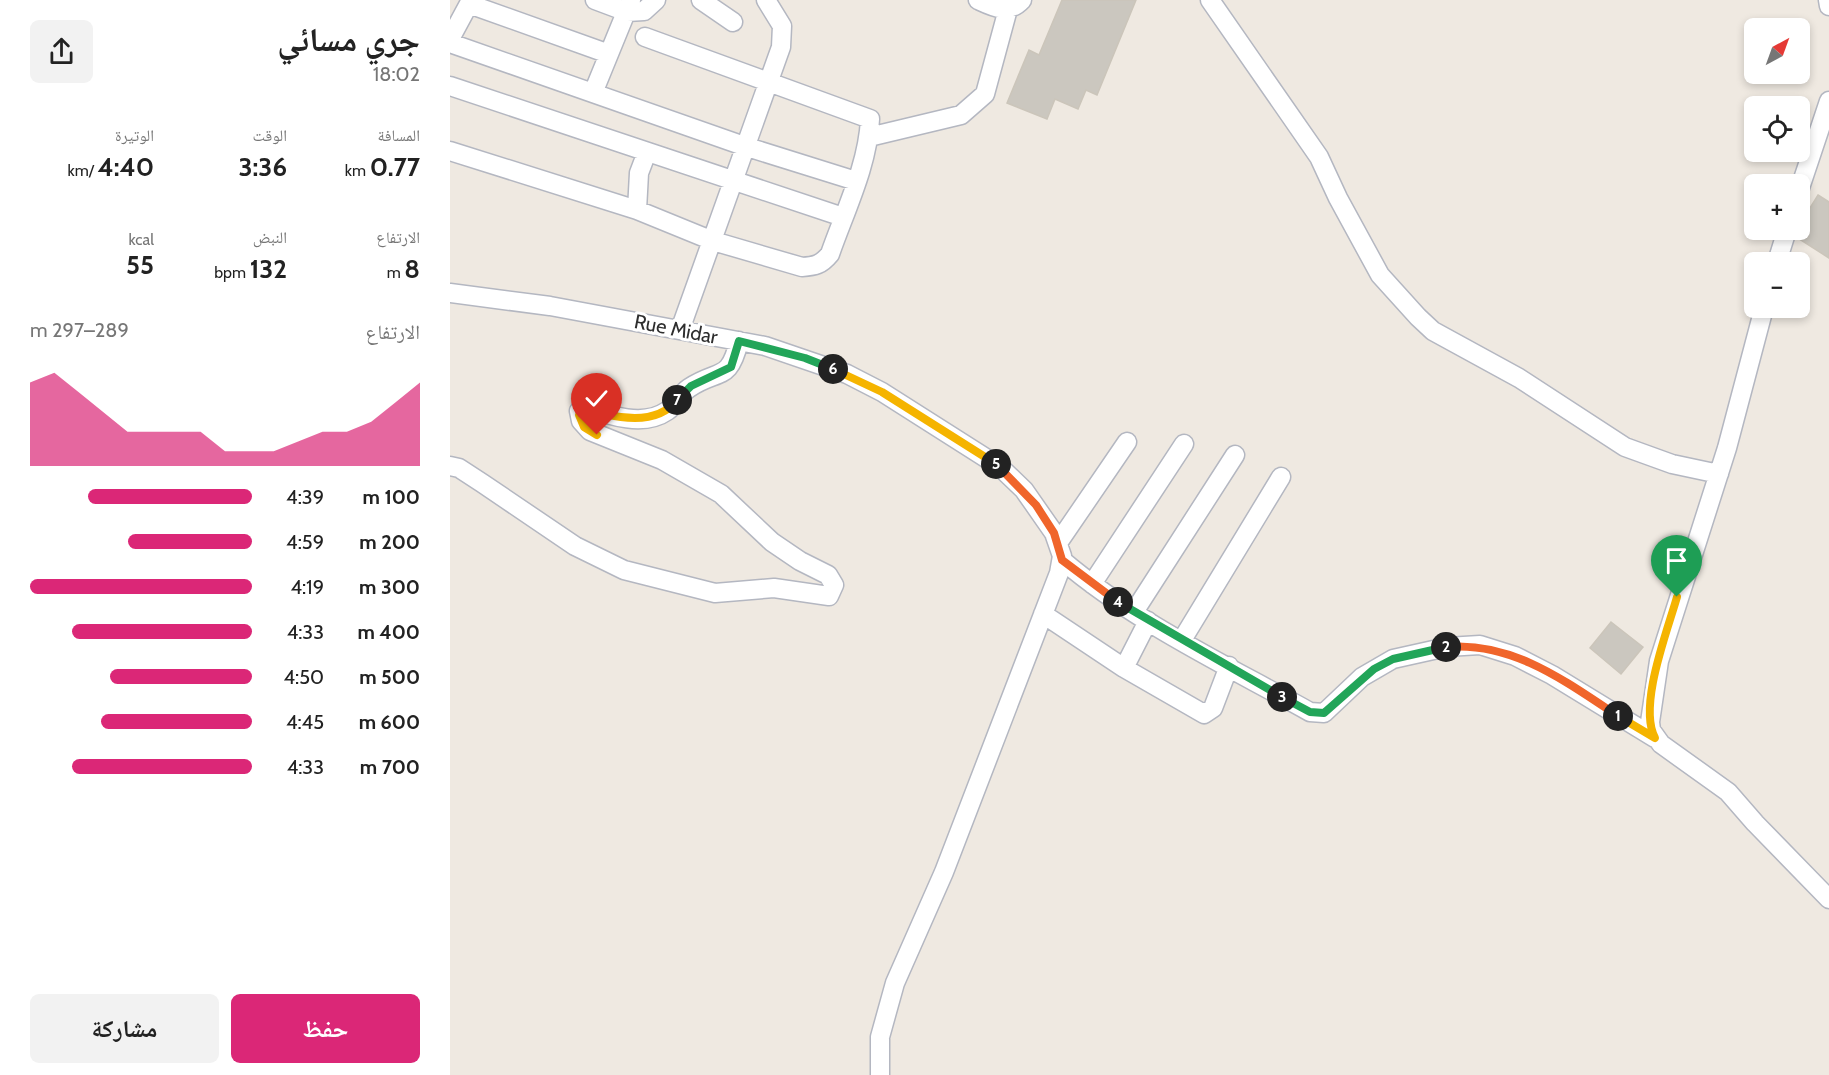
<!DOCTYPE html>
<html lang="ar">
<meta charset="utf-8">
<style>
:root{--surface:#fff;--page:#f2f2f2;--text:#222;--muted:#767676;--accent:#db2777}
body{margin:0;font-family:Cabin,"Noto Naskh Arabic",sans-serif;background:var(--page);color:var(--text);direction:rtl;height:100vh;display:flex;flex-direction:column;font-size:22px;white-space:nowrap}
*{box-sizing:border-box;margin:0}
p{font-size:20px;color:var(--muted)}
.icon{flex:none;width:33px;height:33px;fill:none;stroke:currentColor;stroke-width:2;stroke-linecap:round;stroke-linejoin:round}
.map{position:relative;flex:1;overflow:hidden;direction:ltr}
.side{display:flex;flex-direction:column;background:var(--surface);width:450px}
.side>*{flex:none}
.needle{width:39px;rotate:41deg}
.tools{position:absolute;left:1294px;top:18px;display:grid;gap:12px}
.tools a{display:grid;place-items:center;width:66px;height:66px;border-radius:9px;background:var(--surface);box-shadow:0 3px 9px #0003;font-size:30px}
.pin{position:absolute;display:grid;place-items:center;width:51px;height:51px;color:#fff;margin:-62px -26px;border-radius:50% 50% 50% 0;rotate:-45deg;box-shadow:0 0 6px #0007}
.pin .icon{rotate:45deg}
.km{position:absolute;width:30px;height:30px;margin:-15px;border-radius:50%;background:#222;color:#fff;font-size:16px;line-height:30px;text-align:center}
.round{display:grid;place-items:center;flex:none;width:63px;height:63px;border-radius:9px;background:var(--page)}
.summary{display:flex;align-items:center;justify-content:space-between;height:102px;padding:0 30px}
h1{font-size:33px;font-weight:700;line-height:45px}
.metrics{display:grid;grid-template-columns:repeat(3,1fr);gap:9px;height:102px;padding:6px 30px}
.metrics div{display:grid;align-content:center}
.metrics b{font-size:26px;font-weight:700}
.metrics small{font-size:16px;font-weight:400}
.metrics p{font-size:16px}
.chart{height:168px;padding:12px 30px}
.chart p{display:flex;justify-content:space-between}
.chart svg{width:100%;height:108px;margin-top:6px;fill:var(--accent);opacity:.7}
.cta{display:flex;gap:12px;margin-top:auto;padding:12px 30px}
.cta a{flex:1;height:69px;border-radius:9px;background:var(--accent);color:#fff;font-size:24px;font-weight:700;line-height:69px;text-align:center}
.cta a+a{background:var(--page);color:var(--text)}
ul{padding:0 30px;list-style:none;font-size:20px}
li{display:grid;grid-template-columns:96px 72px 1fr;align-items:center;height:45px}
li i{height:15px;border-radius:8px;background:var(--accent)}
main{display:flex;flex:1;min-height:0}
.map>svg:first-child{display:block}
.building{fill:#cbc7bf;stroke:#cbc5ba;stroke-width:1.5}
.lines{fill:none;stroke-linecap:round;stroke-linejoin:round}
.minor-casing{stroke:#b4b7c1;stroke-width:21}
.minor{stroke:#fff;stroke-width:18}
.split-1-casing{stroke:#fff;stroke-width:12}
.split-2-casing{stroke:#fff;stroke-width:12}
.split-3-casing{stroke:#fff;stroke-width:12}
.split-4-casing{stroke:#fff;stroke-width:12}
.split-5-casing{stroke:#fff;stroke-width:12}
.split-6-casing{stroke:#fff;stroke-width:12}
.split-7-casing{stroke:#fff;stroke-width:12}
.split-8-casing{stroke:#fff;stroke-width:12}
.split-1{stroke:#f5b400;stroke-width:8}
.split-2{stroke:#f0652b;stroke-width:8}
.split-3{stroke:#22a559;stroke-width:8}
.split-4{stroke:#22a559;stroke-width:8}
.split-5{stroke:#f0652b;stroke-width:8}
.split-6{stroke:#f5b400;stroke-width:8}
.split-7{stroke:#22a559;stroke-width:8}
.split-8{stroke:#f5b400;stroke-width:8}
.labels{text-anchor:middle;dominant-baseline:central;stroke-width:6;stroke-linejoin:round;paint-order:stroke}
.street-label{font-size:20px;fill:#2e2e2e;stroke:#fff}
</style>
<main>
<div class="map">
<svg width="1379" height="1075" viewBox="0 0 1379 1075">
<rect width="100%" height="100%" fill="#efe9e1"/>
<path class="building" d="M 612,0 L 686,0 L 647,95 L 636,90 L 628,109 L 605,99 L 597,119 L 557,103 L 579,50 L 589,55 Z
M 1368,195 L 1379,202 L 1379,258 L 1346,237 L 1350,224 Z
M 1161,622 L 1193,647 L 1171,674 L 1140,648 Z"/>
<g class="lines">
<g class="minor-casing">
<path id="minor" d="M 145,0 L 177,12 L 194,11 L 206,0
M 251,0 L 283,22
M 528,0 C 543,7 558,15 572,0
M 760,0 L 869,157 L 888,198 L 930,275 L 968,317 L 983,331 L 1069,378 L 1175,447 L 1222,464 L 1269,474
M 1378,0 L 1379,6
M 19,4 L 159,54
M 0,39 L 21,0
M 0,43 L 294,146 L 406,181
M 0,86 L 393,217
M 143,93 L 181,0
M 419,137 L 511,115 L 535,94 L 558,9
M 0,151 L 187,210 L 263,241 L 352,267 C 365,266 371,265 380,254 C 395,211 418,165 420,119 L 195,37
M 1350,188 L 1379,101
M 187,210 L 189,173 L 197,152
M 1327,262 L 1337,230
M 0,293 L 100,306 L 315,346 L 397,374 L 432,392 L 550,467 L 574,490 L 604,533 L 612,556 L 609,573 L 494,872 L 445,983 L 430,1037 L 430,1075
M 1314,308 L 1277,448 L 1209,661 L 1200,722 L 1201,730 L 1211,744 L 1278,792 L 1305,823 L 1379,899
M 230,330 L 331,47 L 332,26 L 316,0
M 0,466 L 9,468 L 32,483 L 125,546 L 174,570 L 265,593 L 324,588 L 379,596 L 384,585 L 378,575 L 350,561 L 322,542 L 271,494 L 212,460 L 140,431 L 131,421 L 129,411 L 137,407 C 160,416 194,427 217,411 C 226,405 230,394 239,388 C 269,368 279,383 289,341
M 608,543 L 677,442
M 612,560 C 686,623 776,665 860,712 L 874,713 L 912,677 L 943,659 L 997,647 L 1030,645 L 1065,656 L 1102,675 L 1205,738
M 642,584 L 734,444
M 684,612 L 785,455
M 593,614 L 674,668 L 754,714 L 763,708 L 779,666
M 732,640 L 831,477
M 674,668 L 698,621"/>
</g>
<use href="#minor" class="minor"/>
</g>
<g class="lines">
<g class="split-1-casing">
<path id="split-1" d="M 1168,716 L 1205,738 C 1188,706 1217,632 1227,597"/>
</g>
<g class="split-2-casing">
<path id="split-2" d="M 996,647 C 1062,641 1115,681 1168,716"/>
</g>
<g class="split-3-casing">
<path id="split-3" d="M 832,697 L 860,712 L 874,713 L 924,669 L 943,659 L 996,647"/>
</g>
<g class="split-4-casing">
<path id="split-4" d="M 668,602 L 832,697"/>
</g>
<g class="split-5-casing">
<path id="split-5" d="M 546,464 L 586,505 L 604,533 L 612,560 L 668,602"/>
</g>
<g class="split-6-casing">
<path id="split-6" d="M 383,369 L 432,392 L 546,464"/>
</g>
<g class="split-7-casing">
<path id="split-7" d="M 227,400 L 241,386 L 281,367 L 289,341 L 355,358 L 383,369"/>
</g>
<g class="split-8-casing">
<path id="split-8" d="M 147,435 L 134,427 L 129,415 L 132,408 C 140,407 147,412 155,414 C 180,420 210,422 227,400"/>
</g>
<use href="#split-1" class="split-1"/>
<use href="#split-2" class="split-2"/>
<use href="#split-3" class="split-3"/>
<use href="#split-4" class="split-4"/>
<use href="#split-5" class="split-5"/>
<use href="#split-6" class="split-6"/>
<use href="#split-7" class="split-7"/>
<use href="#split-8" class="split-8"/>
</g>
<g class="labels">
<g class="street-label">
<text transform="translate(226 329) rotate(11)">Rue Midar</text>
</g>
</g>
</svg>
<div class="tools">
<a><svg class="needle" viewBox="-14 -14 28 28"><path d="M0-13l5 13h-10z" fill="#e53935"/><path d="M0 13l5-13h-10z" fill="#767676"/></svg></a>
<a><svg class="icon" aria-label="locate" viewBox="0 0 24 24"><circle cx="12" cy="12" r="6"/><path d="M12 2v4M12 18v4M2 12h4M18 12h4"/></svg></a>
<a>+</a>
<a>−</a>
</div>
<div class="pin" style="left:1227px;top:597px;background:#1e9e55"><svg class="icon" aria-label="arrive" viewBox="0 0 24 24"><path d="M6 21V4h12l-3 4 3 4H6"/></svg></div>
<div class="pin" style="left:147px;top:435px;background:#d93025"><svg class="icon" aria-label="check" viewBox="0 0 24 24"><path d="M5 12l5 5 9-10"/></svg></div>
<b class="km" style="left:1168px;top:716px">1</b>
<b class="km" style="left:996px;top:647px">2</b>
<b class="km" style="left:832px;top:697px">3</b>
<b class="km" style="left:668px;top:602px">4</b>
<b class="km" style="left:546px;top:464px">5</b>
<b class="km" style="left:383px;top:369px">6</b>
<b class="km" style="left:227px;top:400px">7</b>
</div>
<section class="side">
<div class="summary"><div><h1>جري مسائي</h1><p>18:02</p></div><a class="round"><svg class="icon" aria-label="share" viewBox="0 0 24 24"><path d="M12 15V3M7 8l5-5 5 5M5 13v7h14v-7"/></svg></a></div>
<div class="metrics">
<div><p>المسافة</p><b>0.77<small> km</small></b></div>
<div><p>الوقت</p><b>3:36</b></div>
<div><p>الوتيرة</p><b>4:40<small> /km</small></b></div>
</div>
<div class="metrics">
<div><p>الارتفاع</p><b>8<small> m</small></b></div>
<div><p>النبض</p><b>132<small> bpm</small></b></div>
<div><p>kcal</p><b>55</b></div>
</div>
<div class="chart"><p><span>الارتفاع</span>289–297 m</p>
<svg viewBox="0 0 160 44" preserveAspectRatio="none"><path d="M0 44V10L10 6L20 14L30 22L40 30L50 30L60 30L70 30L80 38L90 38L100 38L110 34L120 30L130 30L140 26L150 18L160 10V44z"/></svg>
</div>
<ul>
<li><b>100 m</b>4:39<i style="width:74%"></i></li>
<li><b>200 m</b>4:59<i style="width:56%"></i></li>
<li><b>300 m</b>4:19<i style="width:100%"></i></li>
<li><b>400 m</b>4:33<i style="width:81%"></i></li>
<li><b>500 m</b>4:50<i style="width:64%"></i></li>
<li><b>600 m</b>4:45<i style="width:68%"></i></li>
<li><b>700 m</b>4:33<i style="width:81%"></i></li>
</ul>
<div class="cta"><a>حفظ</a><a>مشاركة</a></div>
</section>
</main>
